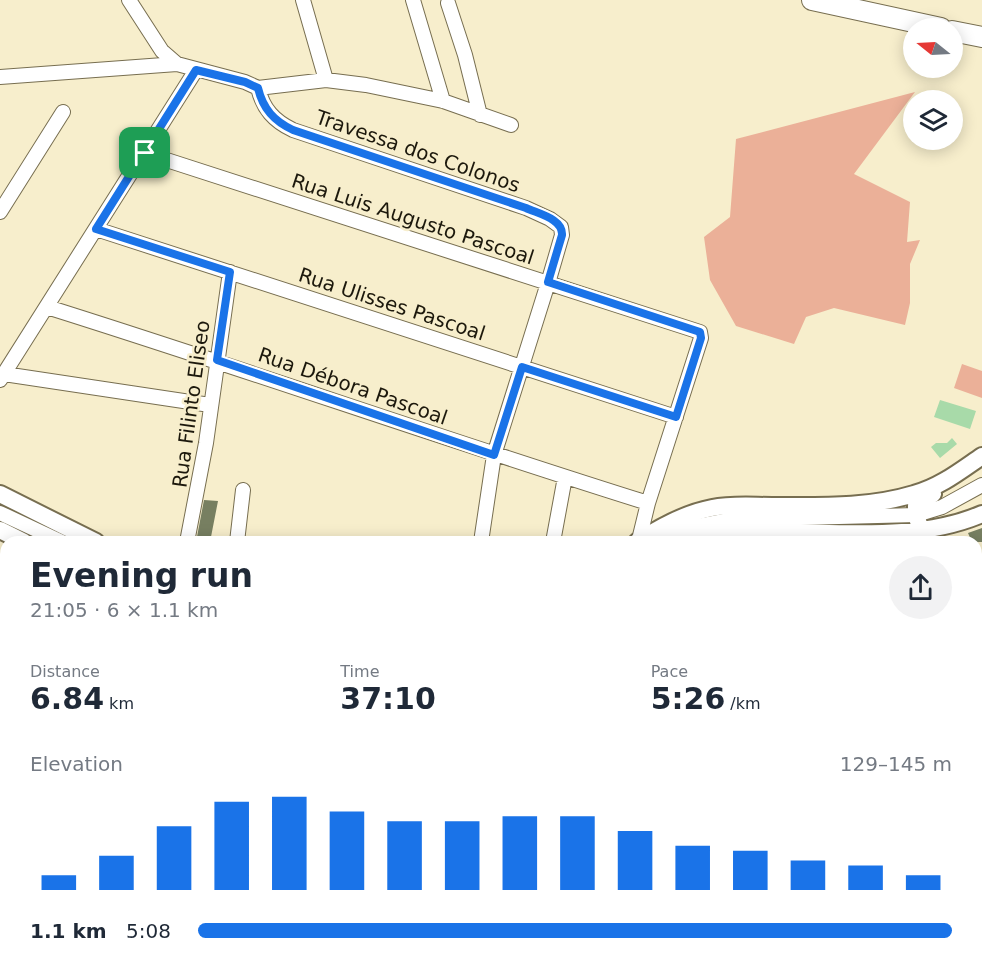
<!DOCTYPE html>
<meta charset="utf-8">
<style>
:root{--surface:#fff;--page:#f2f2f3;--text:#1f2937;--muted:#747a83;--accent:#1a73e8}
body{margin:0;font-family:"DejaVu Sans",sans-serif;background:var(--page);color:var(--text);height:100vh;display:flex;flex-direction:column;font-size:22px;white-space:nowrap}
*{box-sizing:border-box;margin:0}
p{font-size:20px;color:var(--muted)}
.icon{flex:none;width:33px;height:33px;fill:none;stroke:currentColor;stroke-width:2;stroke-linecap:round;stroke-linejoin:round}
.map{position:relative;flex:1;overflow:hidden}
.side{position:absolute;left:0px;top:536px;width:982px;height:430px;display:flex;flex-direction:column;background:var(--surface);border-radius:18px 18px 0 0;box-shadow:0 3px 15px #0003}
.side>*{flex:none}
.needle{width:39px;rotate:288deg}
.fabs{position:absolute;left:903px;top:18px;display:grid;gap:12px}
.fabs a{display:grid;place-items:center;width:60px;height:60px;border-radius:50%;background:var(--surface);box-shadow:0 3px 15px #0003;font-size:30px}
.pin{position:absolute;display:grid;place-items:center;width:51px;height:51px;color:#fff;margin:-26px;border-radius:12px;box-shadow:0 3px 9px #0006}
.round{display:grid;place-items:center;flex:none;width:63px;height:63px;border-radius:32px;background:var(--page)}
.summary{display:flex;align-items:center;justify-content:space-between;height:102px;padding:0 30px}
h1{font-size:33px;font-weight:700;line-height:45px}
.stats{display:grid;grid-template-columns:repeat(3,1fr);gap:9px;height:102px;padding:6px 30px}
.stats div{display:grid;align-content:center}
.stats b{font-size:30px;font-weight:700}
.stats small{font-size:16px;font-weight:400}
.stats p{font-size:16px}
.chart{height:168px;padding:12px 30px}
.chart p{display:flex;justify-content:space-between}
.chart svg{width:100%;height:108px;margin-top:6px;stroke:var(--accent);stroke-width:6}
ul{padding:0 30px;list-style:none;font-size:20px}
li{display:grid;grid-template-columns:96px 72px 1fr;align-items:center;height:45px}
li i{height:15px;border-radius:8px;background:var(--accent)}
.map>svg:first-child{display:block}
.green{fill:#ebb098}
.water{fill:#a8daa9}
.building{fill:#777f61}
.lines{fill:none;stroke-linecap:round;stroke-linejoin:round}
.minor-casing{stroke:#776e50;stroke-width:16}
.major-casing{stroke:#776e50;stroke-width:20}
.highway-casing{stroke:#776e50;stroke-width:22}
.minor{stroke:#fff;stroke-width:14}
.major{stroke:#fff;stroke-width:16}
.highway{stroke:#fff;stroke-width:20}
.route-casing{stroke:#fff;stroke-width:12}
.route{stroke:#1a73e8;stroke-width:8}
.labels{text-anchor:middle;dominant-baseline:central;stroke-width:5;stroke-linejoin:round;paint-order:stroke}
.street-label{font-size:20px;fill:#1c180c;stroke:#f7eecc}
</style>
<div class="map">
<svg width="982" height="965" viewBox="0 0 982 965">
<rect width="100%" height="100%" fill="#f7eecc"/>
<path class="green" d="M 915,92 L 854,174 L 910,202 L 907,242 L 920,240 L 910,264 L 910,303 L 905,325 L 834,308 L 806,317 L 794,344 L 736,326 L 710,280 L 704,237 L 730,217 L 736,139 Z
M 962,364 L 982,371 L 982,398 L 954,388 Z"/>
<path class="water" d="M 940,400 L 976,411 L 970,429 L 934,417 Z
M 952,438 L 957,444 L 940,458 L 931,447 L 936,443 L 947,443 Z"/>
<path class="building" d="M 204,500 L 218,501 L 210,542 L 196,542 Z
M 982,528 L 982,542 L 972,542 L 968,533 Z"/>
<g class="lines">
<g class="minor-casing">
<path id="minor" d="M 129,0 L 162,51 L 177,64 L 245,82 L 258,88 L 326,80 L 366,85 L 443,101 L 511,125
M 303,0 L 326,80
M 413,0 L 443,101
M 448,3 L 465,55 L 480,115
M 0,77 L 177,64
M 258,88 C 263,109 274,121 293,130 L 526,208 L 550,219 L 561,227 L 562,235 L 548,283 L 494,455 L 481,542
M 145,153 L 700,332 L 701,338 L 648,503 L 639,540
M 0,212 L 63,112
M 96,229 L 676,417
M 47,307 C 248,370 446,440 648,503
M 4,374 L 210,405
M 0,380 L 196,70
M 0,513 L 62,542
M 187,542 L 206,443 L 230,272
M 237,542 L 243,490
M 553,542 L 565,477
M 661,542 L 687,528 L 728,520 L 916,515 L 942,507 L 982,485
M 0,589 L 6,590
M 976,636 L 982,651
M 0,678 L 6,679
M 0,813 L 6,813
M 0,917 L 6,924
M 33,960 L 36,965
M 121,960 L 123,965
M 246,960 L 248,965
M 373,960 L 375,965
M 532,960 L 534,965
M 678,960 L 680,965
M 792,960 L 794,965
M 960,960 L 961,965
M 340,965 L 353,960
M 464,965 L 465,960
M 599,965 L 611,960
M 758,965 L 771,960"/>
</g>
<g class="major-casing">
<path id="major" d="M 0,494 L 96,542
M 0,530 L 24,542
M 921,530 L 916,515 L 916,506 L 933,494
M 637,542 C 660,527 685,513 712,508 C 732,504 753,506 772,506 C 820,506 868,508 914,494 C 940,487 960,471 982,456
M 690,542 C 718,531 747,532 777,532 C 844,532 920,541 982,514"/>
</g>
<g class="highway-casing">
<path id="highway" d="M 812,0 L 941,28
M 952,31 L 982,37"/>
</g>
<use href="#minor" class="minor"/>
<use href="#major" class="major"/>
<use href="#highway" class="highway"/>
</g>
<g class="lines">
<g class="route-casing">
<path id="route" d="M 196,70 L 245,82 L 258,88 C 263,109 274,121 293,130 L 526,208 C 539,214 563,219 562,235 L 548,282 L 700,332 L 701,338 L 676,417 L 522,367 L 494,455 L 217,360 L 230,272 L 96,229 Z"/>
</g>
<use href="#route" class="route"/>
</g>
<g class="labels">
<g class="street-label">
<text transform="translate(418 151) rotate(19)">Travessa dos Colonos</text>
<text transform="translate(413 219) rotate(18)">Rua Luis Augusto Pascoal</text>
<text transform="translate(392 304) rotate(18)">Rua Ulisses Pascoal</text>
<text transform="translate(353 386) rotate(19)">Rua Débora Pascoal</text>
<text transform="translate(191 404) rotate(-82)">Rua Filinto Eliseo</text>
</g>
</g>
</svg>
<div class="fabs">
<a><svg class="needle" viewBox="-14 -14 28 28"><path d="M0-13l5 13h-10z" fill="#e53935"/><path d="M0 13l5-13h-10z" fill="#747a83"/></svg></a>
<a><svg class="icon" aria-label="layers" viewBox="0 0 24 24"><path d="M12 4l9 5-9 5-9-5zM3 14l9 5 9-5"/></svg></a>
</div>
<div class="pin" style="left:145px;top:153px;background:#1e9e55"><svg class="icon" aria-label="arrive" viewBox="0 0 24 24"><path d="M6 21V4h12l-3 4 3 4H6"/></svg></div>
<section class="side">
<div class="summary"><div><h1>Evening run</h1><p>21:05 · 6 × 1.1 km</p></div><a class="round"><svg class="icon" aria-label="share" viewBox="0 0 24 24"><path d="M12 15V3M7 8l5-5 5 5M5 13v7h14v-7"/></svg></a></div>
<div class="stats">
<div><p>Distance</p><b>6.84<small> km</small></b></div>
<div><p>Time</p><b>37:10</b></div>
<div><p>Pace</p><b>5:26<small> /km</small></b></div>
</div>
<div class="chart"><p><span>Elevation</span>129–145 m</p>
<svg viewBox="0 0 160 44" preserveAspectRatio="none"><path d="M5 44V38M15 44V30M25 44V18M35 44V8M45 44V6M55 44V12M65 44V16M75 44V16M85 44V14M95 44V14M105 44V20M115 44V26M125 44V28M135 44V32M145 44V34M155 44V38"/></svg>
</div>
<ul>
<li><b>1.1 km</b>5:08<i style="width:100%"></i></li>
</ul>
</section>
</div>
